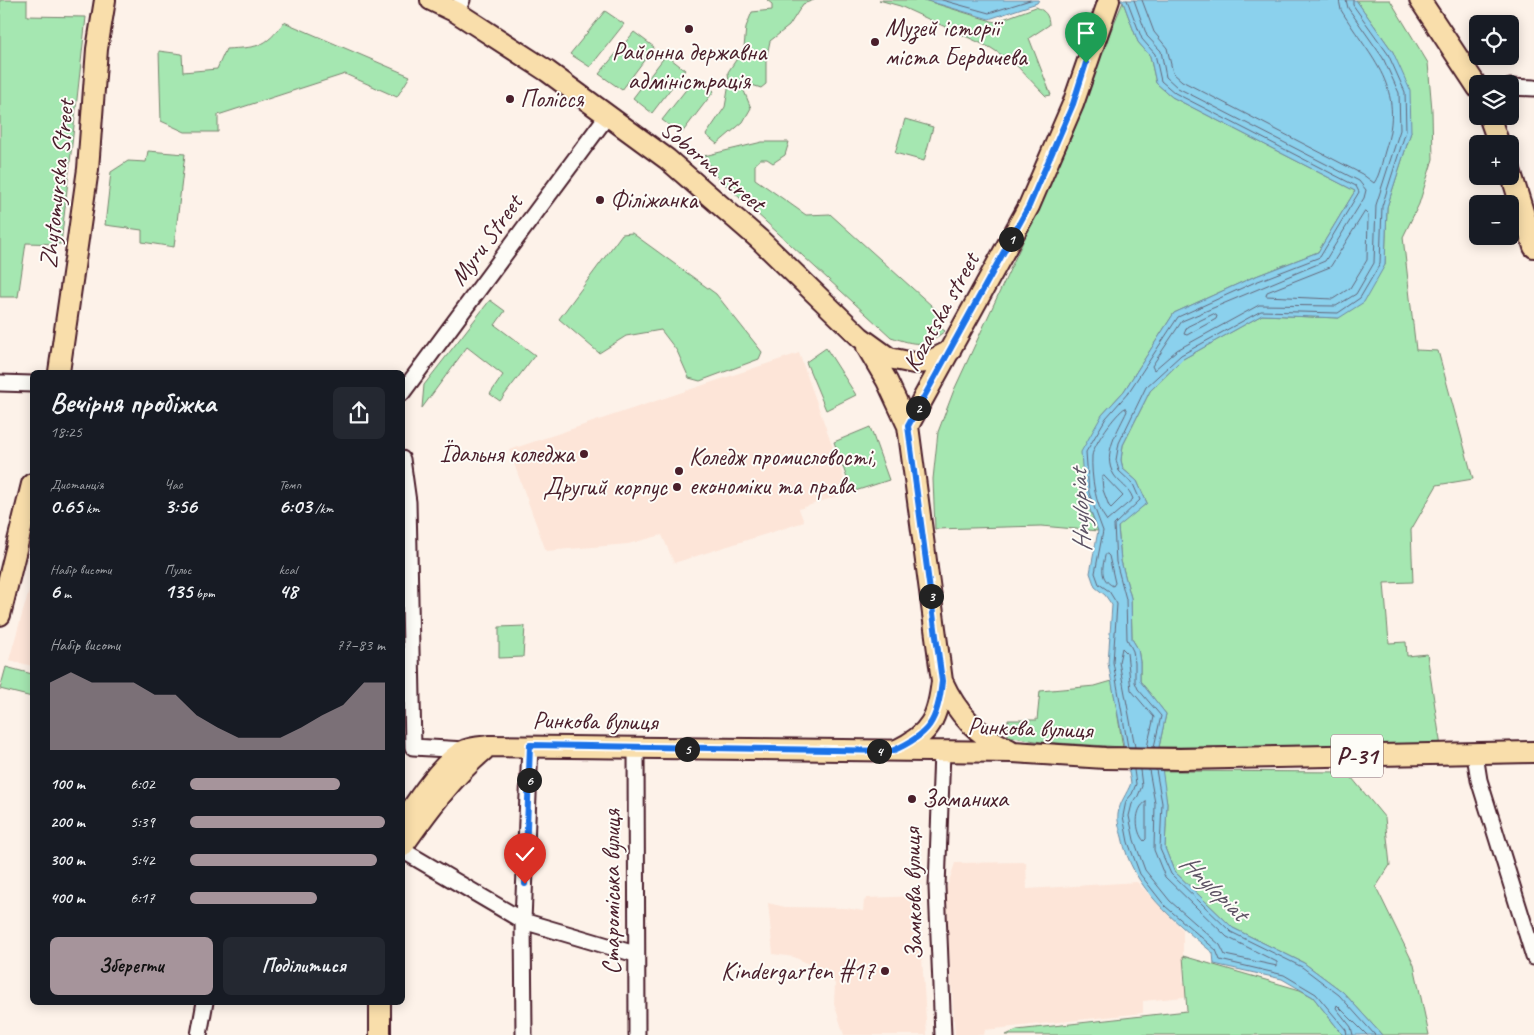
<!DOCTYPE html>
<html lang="uk">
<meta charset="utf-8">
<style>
:root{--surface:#171b24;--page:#242831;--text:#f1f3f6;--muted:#9ea1a6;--accent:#a6949b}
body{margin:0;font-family:Caveat,sans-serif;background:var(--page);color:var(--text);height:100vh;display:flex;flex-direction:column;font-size:19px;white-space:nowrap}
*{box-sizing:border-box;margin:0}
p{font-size:16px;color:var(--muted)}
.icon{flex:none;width:28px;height:28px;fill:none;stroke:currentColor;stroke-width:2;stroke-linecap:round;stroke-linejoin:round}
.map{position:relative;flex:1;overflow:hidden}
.panel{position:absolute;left:30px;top:370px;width:375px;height:635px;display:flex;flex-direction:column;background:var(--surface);border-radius:8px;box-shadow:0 2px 12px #0003}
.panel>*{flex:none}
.buttons{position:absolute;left:1469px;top:15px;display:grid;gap:10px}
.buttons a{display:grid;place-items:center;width:50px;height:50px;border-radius:8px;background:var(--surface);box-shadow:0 2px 12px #0003;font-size:25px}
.pin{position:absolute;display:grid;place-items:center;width:42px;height:42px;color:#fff;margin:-51px -21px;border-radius:50% 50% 50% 0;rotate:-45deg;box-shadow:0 0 5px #0007}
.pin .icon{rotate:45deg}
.km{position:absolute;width:25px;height:25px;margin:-12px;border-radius:50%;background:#222;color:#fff;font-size:14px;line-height:25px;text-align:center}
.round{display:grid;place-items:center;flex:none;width:52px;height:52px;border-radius:8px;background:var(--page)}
.overview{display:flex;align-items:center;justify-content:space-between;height:85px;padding:0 20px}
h1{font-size:28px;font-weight:800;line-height:38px}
.stats{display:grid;grid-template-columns:repeat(3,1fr);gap:8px;height:85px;padding:5px 20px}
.stats div{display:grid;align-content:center}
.stats b{font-size:21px;font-weight:800}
.stats small{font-size:14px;font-weight:400}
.stats p{font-size:14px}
.chart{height:140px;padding:10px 20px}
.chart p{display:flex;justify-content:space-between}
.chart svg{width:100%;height:90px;margin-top:5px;fill:var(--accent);opacity:.7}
.cta{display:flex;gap:10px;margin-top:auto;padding:10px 20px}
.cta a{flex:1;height:58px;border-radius:8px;background:var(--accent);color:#111;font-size:20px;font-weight:800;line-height:58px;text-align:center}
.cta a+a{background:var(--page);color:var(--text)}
ul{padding:0 20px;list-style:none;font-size:16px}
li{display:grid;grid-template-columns:80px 60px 1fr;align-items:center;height:38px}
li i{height:12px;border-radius:6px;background:var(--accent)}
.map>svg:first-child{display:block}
.built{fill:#fde5d8}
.green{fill:#a5e7b1;stroke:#78836e}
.water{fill:#8bd1ed;stroke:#718a9f}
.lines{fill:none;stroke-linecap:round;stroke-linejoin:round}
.shore{stroke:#646679;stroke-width:1}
.minor-casing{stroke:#4a1f2b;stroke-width:19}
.major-casing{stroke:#4a1f2b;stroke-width:24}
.minor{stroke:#fdfcf7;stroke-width:15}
.major{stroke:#f9deab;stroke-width:20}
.route-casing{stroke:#fff;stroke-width:10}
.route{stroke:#1a73e8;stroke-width:6}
.poi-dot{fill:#4a1f2b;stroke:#fdfcf7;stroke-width:2}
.labels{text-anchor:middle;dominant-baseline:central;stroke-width:4;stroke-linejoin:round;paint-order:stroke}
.shield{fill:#fdfcf7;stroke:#806168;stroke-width:1}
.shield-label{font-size:24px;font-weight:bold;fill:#4a1f2b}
.poi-label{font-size:25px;fill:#4a1f2b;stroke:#fdfcf7;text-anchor:start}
.street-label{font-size:25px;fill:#4a1f2b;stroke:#fdfcf7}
.water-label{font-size:26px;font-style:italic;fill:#5e5465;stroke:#fdfcf7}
</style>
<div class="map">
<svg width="1534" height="1035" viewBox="0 0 1534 1035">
<rect width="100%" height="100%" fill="#fdf2e9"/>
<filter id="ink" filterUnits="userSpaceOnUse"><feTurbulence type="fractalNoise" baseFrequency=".02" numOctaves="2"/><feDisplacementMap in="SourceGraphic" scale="10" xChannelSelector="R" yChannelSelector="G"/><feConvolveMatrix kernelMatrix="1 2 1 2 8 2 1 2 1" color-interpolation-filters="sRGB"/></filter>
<g filter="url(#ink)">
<path class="built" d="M 799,353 L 849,492 L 799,509 L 804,522 L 674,563 L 662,535 L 628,544 L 546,551 L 509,450 Z
M 32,580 L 32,666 L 9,660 Z
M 1026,862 L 1027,889 L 1137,882 L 1183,930 L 1183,983 L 1193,983 L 1194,996 L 1143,1001 L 1143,1013 L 985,1030 L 984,1035 L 955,1035 L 945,893 L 955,863 Z
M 918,896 L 927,1035 L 844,1035 L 834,1003 L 835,984 L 829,974 L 794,957 L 773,954 L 768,903 L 785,907 L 846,908 L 863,911 L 864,901 L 867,898 Z"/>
<path class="green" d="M 0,0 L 27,0 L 27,16 L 86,17 L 61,244 L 26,243 L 18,297 L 0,297 Z
M 767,0 L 814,0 L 803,4 L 789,26 L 770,41 L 766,60 L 766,84 L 761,88 L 749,84 L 744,91 L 751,108 L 743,122 L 717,144 L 706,135 L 725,107 L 729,84 L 728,72 L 744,48 L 746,27 L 752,12 L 772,10 L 772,4 Z
M 879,0 L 924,0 L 995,22 L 1036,7 C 1045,11 1049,15 1049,25 L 1029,38 L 1051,95 L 1046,96 L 1014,63 L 991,48 L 900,6 Z
M 1356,0 L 1390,0 L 1428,63 L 1432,110 L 1433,159 L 1419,204 L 1403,237 L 1416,350 L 1438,351 L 1473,479 L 1437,485 L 1411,530 L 1413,582 L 1384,583 L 1389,643 L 1406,642 L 1407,656 L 1427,654 L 1441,747 L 1159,747 L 1166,714 L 1140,681 L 1140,662 L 1138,649 L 1132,639 L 1131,598 L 1121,561 L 1118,526 L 1147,503 L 1137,481 L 1123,469 L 1121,460 L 1123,445 L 1150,391 L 1183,359 L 1262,315 L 1339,318 L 1385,265 L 1387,207 L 1411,132 L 1393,52 Z
M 1123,2 L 1138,42 L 1150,56 L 1156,83 L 1172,97 L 1355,191 L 1318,252 L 1251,278 L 1174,313 L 1124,391 L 1102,415 L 1084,494 L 1098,531 L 1041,526 L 935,529 L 933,479 L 938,432 L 954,390 L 1072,136 L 1104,47 Z
M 605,11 L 624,24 L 590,67 L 570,54 Z
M 284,22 L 410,76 L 397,97 L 345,74 L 218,115 L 218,132 L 185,132 L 161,121 L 159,51 L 182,54 L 183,72 L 217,69 L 226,49 C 256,47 265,49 284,22 Z
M 634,32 L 654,47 L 622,90 L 599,74 Z
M 666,55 L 685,70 L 652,113 L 633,98 Z
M 696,77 L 714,91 L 681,134 L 662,120 Z
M 905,119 L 933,127 L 924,161 L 895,153 Z
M 762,142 L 789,142 L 785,155 L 773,163 L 767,159 L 760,159 L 755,165 L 755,179 L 806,215 L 830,214 L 942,315 L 934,323 L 945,331 C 923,348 916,345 891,337 L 716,176 L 704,156 Z
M 148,151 L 185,154 L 174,247 L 142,242 L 142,230 L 105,225 L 111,172 L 128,161 L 146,162 Z
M 632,233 L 716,294 L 762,352 L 759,359 L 700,381 L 689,378 L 677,351 L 661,330 L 626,336 L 599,353 L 559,319 L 622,234 Z
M 490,300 L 505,311 L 495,325 L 535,355 L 500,401 L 490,394 L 503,375 L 467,347 L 422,408 L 424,385 Z
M 826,348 L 856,395 L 826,410 L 806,362 Z
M 870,427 L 889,480 L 852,492 L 834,442 Z
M 525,626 L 523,657 L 499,658 L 499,627 Z
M 6,667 L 32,674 L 32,697 L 0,689 Z
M 1112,681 L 1123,747 L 1041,742 L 1008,736 L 1008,720 L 1037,720 L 1040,691 L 1095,686 Z
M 1161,771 L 1347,772 L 1385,818 L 1390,865 L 1376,887 L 1414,965 L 1429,1035 L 1382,1035 L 1343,992 L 1304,963 L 1233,928 L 1174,871 L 1165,848 L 1167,803 Z
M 1183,956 L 1300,990 L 1313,997 L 1343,1035 L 1006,1035 L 1017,1030 L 1187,1011 Z"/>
<path class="water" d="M 925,0 L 1039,0 L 1037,3 L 989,19 Z
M 1119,0 L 1356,0 L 1393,52 L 1410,90 L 1411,132 L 1387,207 L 1385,265 L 1364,302 L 1339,318 L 1262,315 L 1183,359 L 1150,391 L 1123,445 L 1121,460 L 1123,469 L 1137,481 L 1147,503 L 1118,527 L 1121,561 L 1131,598 L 1132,639 L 1138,649 L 1140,662 L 1140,681 L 1166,714 L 1159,747 L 1167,803 L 1165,848 L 1174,871 L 1233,928 L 1304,963 L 1343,992 L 1382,1035 L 1343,1035 L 1313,997 L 1282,979 L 1214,964 L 1213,953 C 1175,921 1132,889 1122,837 C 1120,830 1117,821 1118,814 C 1120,801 1127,794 1131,783 L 1108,663 L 1112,605 L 1105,595 L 1095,587 L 1090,573 L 1098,531 L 1084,494 L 1081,452 L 1102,415 L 1124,391 L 1174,313 L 1251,278 L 1318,252 L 1355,191 L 1172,97 L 1156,83 L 1150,56 L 1138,42 L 1123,2 Z"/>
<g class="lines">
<path class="shore" d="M 942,0 L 989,13 L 1030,0
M 1127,0 L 1142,39 L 1155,54 L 1161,81 L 1175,93 L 1356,186 L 1359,192 L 1320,257 L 1253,283 L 1178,317 L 1128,393 L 1106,418 L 1086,452 L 1089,493 L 1103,531 L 1095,573 L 1099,584 L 1109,591 L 1117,604 L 1113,662 L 1128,747
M 1134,0 L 1147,36 L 1161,51 L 1166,77 L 1178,88 L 1359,181 L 1366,190 L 1364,198 L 1325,261 L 1182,321 L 1152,366 L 1154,370 L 1177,350 L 1259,305 L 1336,306 L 1356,294 L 1374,263 L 1376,205 L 1400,130 L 1399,93 L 1383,58 L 1348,8 L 1346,0
M 1142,0 L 1154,32 L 1167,48 L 1173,73 L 1182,81 L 1362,174 L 1374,183 C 1380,175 1382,161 1385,151 C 1406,86 1372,61 1341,10 L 1339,0
M 1365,212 L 1368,215 L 1367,260 L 1350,288 L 1333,299 L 1266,296 L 1267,292 L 1330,267 Z
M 1214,314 L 1217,316 L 1216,319 L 1187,335 L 1184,334 L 1187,327 Z
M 1125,408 L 1127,411 C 1119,429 1101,454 1114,475 C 1120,484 1129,487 1133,499 L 1107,521 C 1095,506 1091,475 1092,456 C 1093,445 1116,413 1125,408 Z
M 1104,476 L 1123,496 L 1111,508 L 1109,506 L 1103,490 L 1102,478 Z
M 1107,554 L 1109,556 L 1115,583 L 1113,586 C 1100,579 1102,569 1105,556 Z
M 1135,747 L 1119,662 L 1122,648 L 1127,653 L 1131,690 L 1154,717 L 1147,747
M 1154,747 L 1161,716 L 1138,689 L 1135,682 L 1135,663 L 1133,651 L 1127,639 L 1126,599 L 1116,562 L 1114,525 L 1140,500 L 1133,484 L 1119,471 L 1116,460 L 1119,443 L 1146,387 L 1181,355 L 1261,311 L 1338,313 L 1360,298 L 1380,264 L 1382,206 L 1406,131 L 1405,92 L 1388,54 L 1353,5 L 1353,0
M 1134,770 L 1136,784 L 1132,794 L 1126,801 L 1123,816 L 1128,842 L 1140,874 L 1165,906 L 1216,950 L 1220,960 L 1284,975 L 1316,994 L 1346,1030 L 1347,1035
M 1140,770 L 1142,786 L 1138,796 L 1132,804 L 1129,816 L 1134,840 L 1145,870 L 1170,901 L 1220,945 L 1225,955 L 1277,966 L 1277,962 L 1227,937 L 1165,877 L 1154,850 L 1155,803 L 1149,770
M 1156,770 L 1162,803 L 1160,849 L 1171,874 L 1231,932 L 1302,967 L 1339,995 L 1375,1035
M 1146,802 L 1146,839 L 1144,841 C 1135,832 1134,808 1146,802 Z
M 1353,1035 L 1351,1027 L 1336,1008 L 1337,1005 L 1367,1035"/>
<g class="minor-casing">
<path id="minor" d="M 456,12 L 462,0
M 1510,87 L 1534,88
M 0,383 L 32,384
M 402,393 L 607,116
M 402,459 L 408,502 L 413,747 L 465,750
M 636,749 L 637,1035
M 942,752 L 937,887 L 943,1035
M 1475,755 L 1479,780 L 1534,957
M 402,850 L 523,921 L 635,954
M 199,1035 L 205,1002
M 524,1035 L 523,921 L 530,745"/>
</g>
<g class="major-casing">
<path id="major" d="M 431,0 L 456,12 L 547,71 L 667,159 L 759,239 L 860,337 L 889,358 L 914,363 L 928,362 L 950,351
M 1420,0 L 1478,88
M 1489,116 L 1499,144
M 1510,170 L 1534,247
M 867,347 L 887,381 L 908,426 L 942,681 C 957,714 977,735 1010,750
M 59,372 L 88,169 L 97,49 L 105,0
M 908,426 L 1029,206 L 1073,104 L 1109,0
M 0,615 L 32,484
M 897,750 C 931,734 938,717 942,681
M 402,824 C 414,805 446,757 466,750 C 473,747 482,747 490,746 L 1013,752 L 1105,758 L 1180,759 L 1534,752
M 402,847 C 426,813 452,777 484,750
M 380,1035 L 380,1002"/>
</g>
<use href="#minor" class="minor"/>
<use href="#major" class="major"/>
</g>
</g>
<g class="lines" filter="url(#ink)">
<g class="route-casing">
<path id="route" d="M 525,884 L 530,745 L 892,751 C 929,735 938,721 942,681 L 908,426 L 1029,206 L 1073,104 L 1086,63"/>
</g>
<use href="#route" class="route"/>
</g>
<g class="poi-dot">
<circle cx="689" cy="29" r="5"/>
<circle cx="875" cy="42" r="5"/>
<circle cx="510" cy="99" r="5"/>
<circle cx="600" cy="200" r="5"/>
<circle cx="584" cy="454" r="5"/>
<circle cx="679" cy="471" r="5"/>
<circle cx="677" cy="487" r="5"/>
<circle cx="912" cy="799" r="5"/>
<circle cx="885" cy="971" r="5"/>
</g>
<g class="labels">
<rect class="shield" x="1331" y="734.5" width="52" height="43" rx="4"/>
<g class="shield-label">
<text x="1357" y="756">Р-31</text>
</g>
<g class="poi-label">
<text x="885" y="28">Музей історії<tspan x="885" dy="29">міста Бердичева</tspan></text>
<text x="689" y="52" text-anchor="middle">Районна державна<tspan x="689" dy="29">адміністрація</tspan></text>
<text x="520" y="99">Полісся</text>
<text x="610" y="200">Філіжанка</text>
<text x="574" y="454" text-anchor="end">Їдальня коледжа</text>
<text x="689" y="457">Коледж промисловості,<tspan x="689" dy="29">економіки та права</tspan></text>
<text x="667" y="487" text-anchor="end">Другий корпус</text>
<text x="922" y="799">Заманиха</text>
<text x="875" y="971" text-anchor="end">Kindergarten #17</text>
</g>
<g class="street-label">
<text transform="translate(713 166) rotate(40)">Soborna street</text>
<text transform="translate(57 184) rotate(-84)">Zhytomyrska Street</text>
<text transform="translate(486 240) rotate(-54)">Myru Street</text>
<text transform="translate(941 312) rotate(-61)">Kozatska street</text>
<text transform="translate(595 721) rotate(1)">Ринкова вулиця</text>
<text transform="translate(1030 728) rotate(2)">Ринкова вулиця</text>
<text transform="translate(612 892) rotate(-90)">Староміська вулиця</text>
<text transform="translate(913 894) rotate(-91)">Замкова вулиця</text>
</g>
<g class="water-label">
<text transform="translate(1080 511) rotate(-93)">Hnylopiat</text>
<text transform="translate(1214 887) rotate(44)">Hnylopiat</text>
</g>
</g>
</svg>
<div class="buttons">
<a><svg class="icon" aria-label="locate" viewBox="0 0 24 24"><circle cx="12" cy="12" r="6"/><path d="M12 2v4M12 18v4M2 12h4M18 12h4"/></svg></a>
<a><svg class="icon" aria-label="layers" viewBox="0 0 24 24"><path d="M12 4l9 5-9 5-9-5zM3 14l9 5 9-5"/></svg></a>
<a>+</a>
<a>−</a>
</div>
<div class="pin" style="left:1086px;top:63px;background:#1e9e55"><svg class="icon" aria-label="arrive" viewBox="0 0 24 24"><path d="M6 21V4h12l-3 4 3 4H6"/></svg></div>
<div class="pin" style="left:525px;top:884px;background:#d93025"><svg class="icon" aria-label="check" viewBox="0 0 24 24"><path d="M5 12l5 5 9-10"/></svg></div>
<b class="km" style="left:1011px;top:239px">1</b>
<b class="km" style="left:918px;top:408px">2</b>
<b class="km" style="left:931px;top:596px">3</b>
<b class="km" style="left:879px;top:751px">4</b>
<b class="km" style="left:687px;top:749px">5</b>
<b class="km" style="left:529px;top:780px">6</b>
<section class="panel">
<div class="overview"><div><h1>Вечірня пробіжка</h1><p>18:25</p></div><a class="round"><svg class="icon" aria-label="share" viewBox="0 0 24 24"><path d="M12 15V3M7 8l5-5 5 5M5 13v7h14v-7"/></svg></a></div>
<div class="stats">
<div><p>Дистанція</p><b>0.65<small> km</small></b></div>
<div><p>Час</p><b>3:56</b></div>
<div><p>Темп</p><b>6:03<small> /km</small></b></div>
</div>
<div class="stats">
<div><p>Набір висоти</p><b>6<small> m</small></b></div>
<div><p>Пульс</p><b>135<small> bpm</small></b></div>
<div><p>kcal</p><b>48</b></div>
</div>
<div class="chart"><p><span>Набір висоти</span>77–83 m</p>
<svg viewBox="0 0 160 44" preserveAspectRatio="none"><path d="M0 44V11L10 6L20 11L30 11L40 11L50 17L60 17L70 27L80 33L90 38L100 38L110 38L120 33L130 27L140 22L150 11L160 11V44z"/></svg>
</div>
<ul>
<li><b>100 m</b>6:02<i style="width:77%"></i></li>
<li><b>200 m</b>5:39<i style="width:100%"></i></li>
<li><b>300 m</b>5:42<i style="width:96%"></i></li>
<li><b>400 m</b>6:17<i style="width:65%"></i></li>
</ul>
<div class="cta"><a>Зберегти</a><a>Поділитися</a></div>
</section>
</div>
